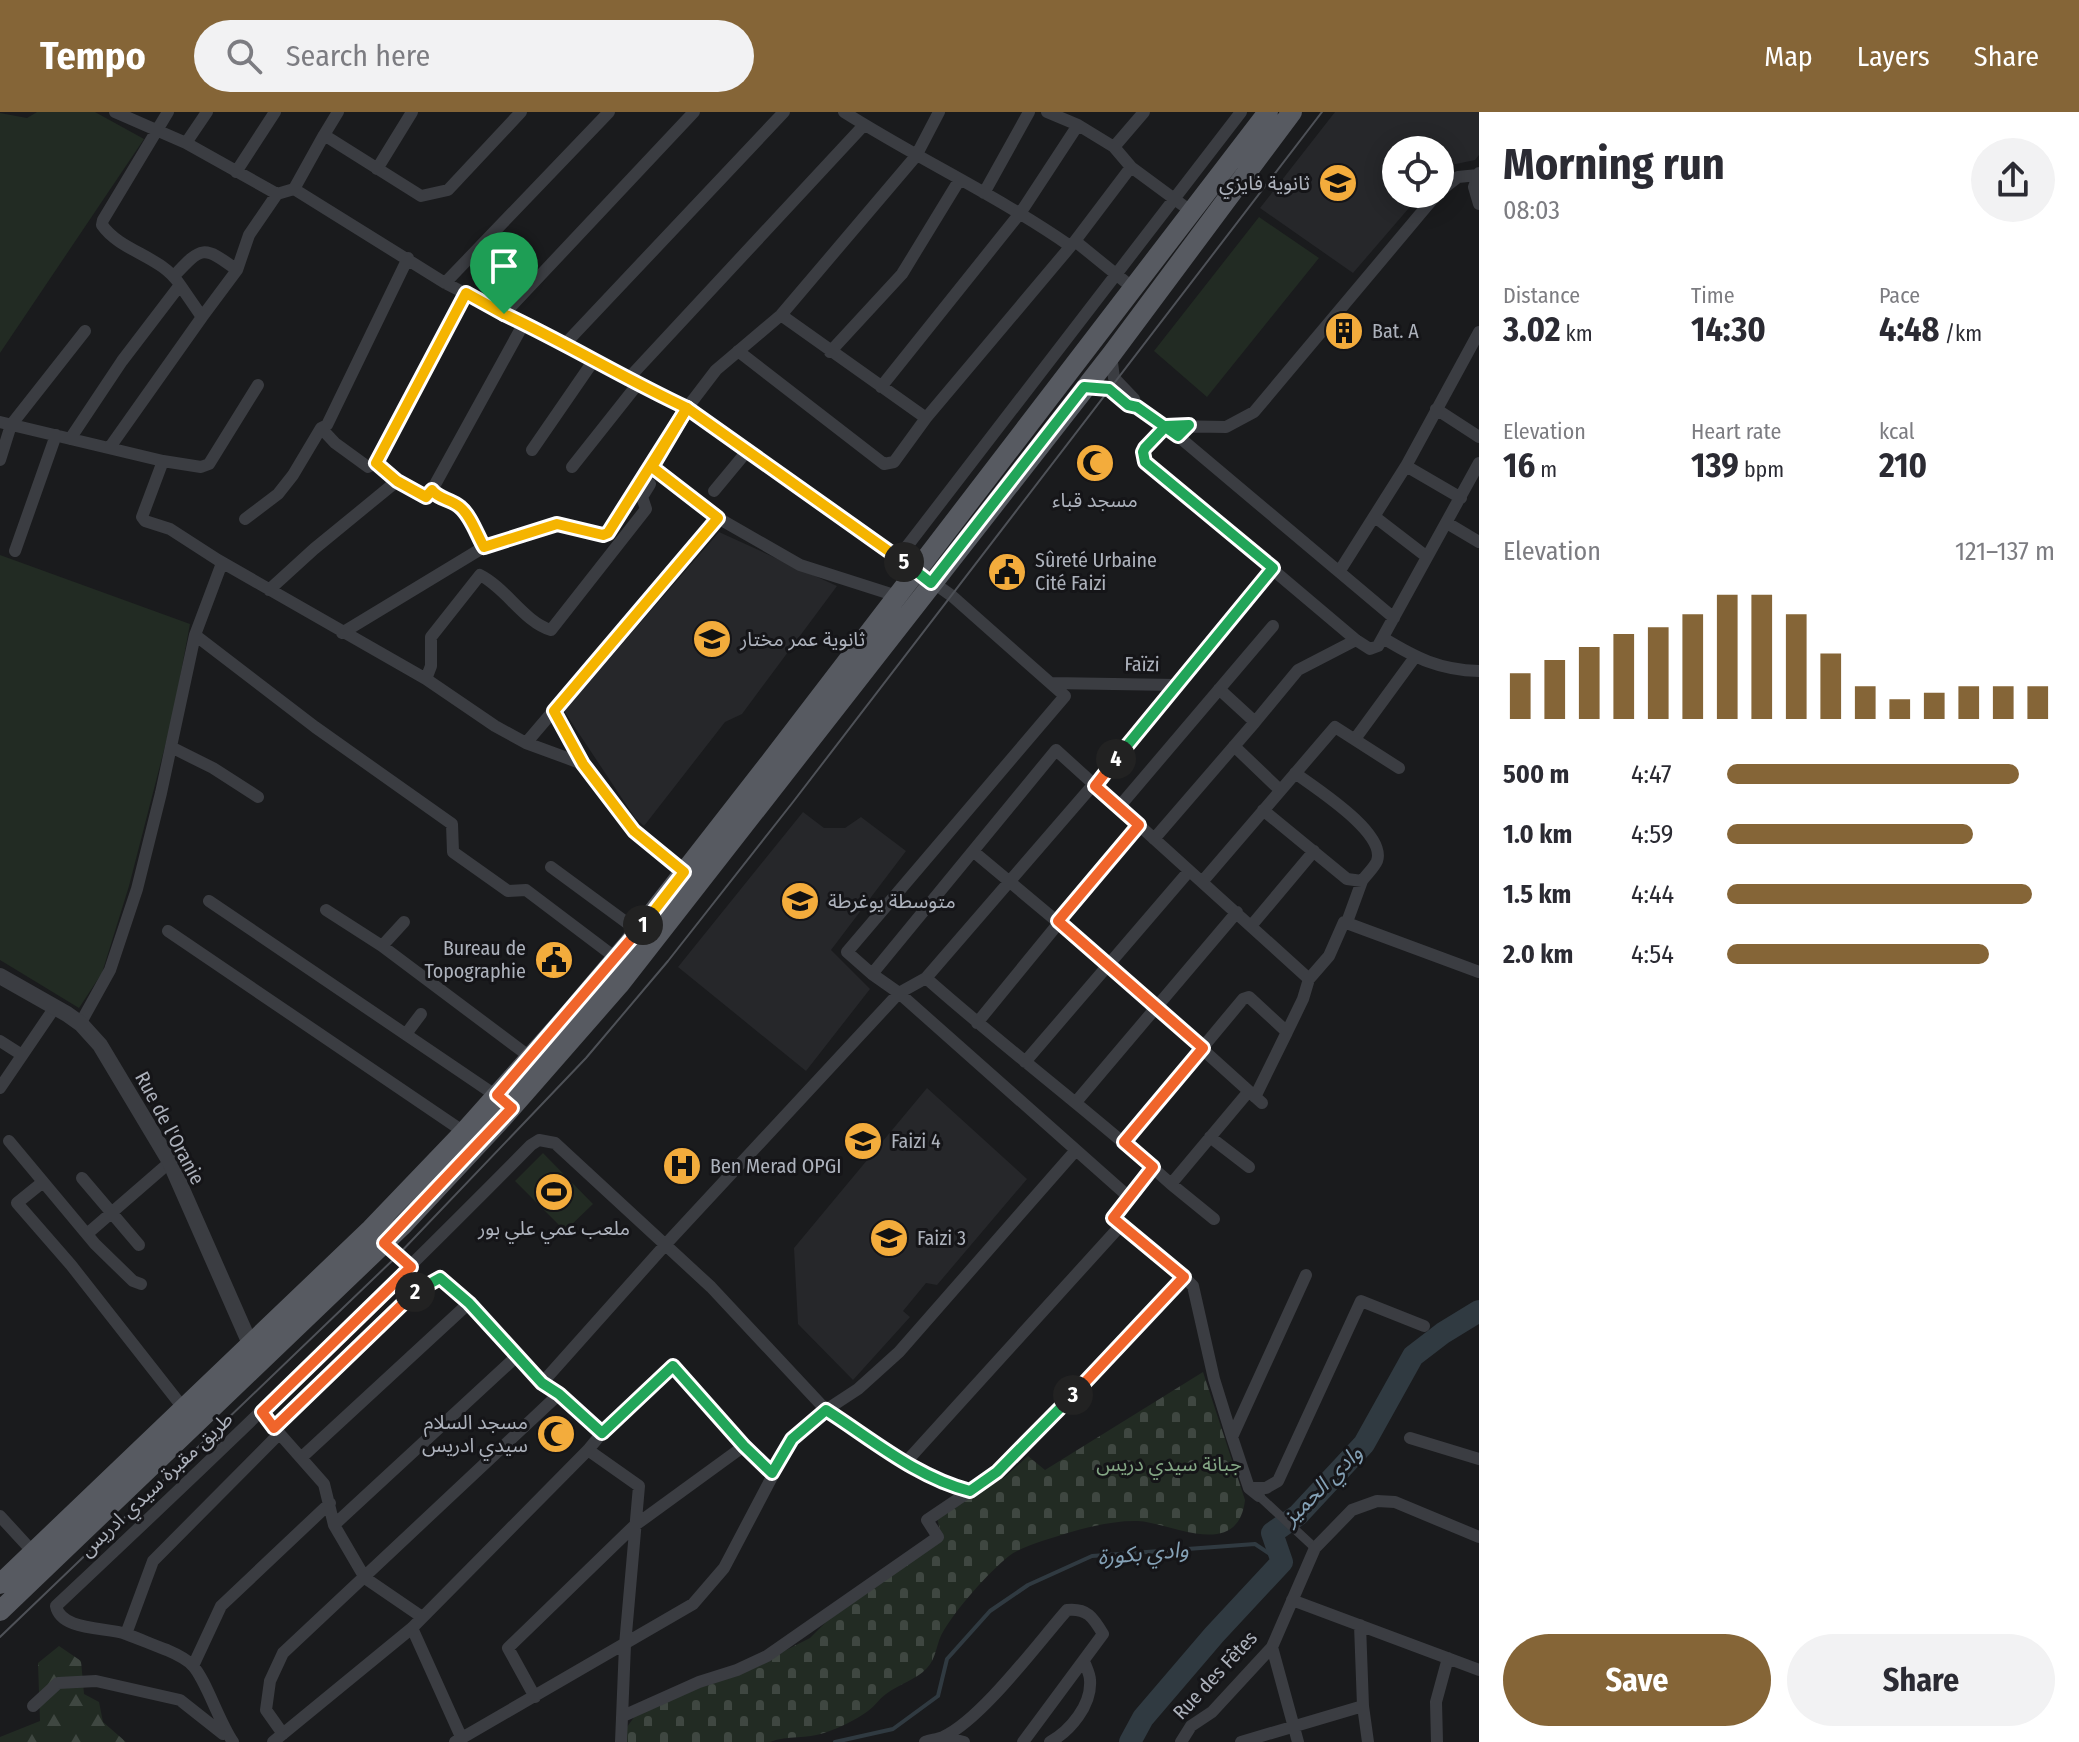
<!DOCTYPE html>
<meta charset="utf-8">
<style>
:root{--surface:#fff;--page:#f2f2f3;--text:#2b2b33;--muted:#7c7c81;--accent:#856537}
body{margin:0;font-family:"Fira Sans Condensed","Noto Sans Arabic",sans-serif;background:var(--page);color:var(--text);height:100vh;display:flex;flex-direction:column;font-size:30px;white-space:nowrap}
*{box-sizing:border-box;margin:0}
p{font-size:26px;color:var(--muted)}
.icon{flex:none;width:44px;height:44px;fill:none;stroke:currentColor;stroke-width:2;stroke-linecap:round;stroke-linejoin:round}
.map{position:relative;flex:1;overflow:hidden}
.panel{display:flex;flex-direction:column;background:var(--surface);width:600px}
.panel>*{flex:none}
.buttons{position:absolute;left:1382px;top:24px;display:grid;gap:16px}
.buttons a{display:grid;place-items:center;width:72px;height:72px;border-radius:50%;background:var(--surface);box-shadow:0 4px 20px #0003;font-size:40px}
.pin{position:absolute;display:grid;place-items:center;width:68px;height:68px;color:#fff;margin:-82px -34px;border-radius:50% 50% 50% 0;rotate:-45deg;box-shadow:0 0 8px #0007}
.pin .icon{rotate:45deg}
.km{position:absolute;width:40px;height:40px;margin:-20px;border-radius:50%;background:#222;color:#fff;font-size:22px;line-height:40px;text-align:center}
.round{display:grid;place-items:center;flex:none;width:84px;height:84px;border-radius:42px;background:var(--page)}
.overview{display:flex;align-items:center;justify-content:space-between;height:136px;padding:0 24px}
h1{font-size:44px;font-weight:700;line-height:60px}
.figures{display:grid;grid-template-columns:repeat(3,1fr);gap:12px;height:136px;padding:8px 24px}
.figures div{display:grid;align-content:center}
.figures b{font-size:34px;font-weight:700}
.figures small{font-size:22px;font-weight:400}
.figures p{font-size:22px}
.chart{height:224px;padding:16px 24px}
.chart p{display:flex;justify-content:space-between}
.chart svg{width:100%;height:144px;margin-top:8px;stroke:var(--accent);stroke-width:6}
.cta{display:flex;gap:16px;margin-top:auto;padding:16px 24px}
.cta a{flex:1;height:92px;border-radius:48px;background:var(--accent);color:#fff;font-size:32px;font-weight:700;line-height:92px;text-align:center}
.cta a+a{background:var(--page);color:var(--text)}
ul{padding:0 24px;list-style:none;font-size:26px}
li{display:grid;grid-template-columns:128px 96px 1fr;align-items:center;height:60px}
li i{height:20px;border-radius:10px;background:var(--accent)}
header{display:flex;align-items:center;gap:48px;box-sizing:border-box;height:112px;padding:0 40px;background:var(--accent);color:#fff}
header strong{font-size:38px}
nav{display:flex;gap:44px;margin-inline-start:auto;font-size:28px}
.search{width:560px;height:72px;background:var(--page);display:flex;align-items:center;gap:20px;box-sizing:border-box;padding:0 28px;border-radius:44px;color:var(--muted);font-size:30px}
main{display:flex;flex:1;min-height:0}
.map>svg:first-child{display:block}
.built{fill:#26272a}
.grass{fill:#222b23}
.forest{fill:url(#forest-firs)}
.cemetery{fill:url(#cemetery-stones)}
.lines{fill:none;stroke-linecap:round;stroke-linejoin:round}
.stream{stroke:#303a41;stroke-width:4}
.river{stroke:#303a41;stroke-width:22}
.pedestrian{stroke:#3b3d42;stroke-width:9}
.minor{stroke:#3b3d42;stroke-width:12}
.tertiary{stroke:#3b3d42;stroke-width:16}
.primary{stroke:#575a61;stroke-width:20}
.tram{stroke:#4e5157;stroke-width:2}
.split-1-casing{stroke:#fff;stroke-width:16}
.split-2-casing{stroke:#fff;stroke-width:16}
.split-3-casing{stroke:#fff;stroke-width:16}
.split-4-casing{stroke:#fff;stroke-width:16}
.split-5-casing{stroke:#fff;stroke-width:16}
.split-6-casing{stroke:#fff;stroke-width:16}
.split-1{stroke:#f5b400;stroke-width:10}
.split-2{stroke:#f0652b;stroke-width:10}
.split-3{stroke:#22a559;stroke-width:10}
.split-4{stroke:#f0652b;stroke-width:10}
.split-5{stroke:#22a559;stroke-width:10}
.split-6{stroke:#f5b400;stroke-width:10}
.labels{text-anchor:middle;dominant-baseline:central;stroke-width:6;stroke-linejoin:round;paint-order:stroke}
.poi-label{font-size:20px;fill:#adb2bc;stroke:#151518;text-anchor:start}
.street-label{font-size:20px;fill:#adb2bc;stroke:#151518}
.park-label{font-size:20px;fill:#84a785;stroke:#151518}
.water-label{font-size:22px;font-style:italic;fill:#85a2b7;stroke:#151518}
</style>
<header>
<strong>Tempo</strong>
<div class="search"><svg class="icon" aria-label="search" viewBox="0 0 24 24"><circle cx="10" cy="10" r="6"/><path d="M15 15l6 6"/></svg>Search here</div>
<nav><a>Map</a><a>Layers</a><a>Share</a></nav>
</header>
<main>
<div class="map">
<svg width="1479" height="1630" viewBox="0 0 1479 1630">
<defs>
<pattern id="forest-firs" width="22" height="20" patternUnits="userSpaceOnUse" patternTransform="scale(2)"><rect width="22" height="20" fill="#222b23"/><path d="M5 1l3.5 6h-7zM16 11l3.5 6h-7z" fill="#3f4741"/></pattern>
<pattern id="cemetery-stones" width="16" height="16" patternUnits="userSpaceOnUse" patternTransform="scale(2)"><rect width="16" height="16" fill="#222b23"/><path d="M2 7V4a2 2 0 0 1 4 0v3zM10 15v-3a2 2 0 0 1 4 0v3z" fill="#3f4741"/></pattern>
</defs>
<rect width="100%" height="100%" fill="#1a1b1d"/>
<path class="built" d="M 1335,0 L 1479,0 L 1479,43 L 1475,48 L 1446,54 L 1440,60 L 1440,38 L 1396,38 L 1396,82 L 1421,82 L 1353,161 L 1260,96 Z
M 719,420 L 837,474 L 742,602 L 725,610 L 644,714 L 635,706 L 564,599 Z
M 803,700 L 824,716 L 845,716 L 861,705 L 906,739 L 831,838 L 870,877 L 806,959 L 678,855 Z
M 927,976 L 1027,1067 L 937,1173 L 926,1171 L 903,1199 L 910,1205 L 853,1268 L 798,1212 L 794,1136 Z"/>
<path class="grass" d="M 37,0 L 95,0 L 144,27 L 0,241 L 0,1 L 27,6 Z
M 1259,105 L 1319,146 L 1207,285 L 1154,239 Z
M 0,443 L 190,512 L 173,603 L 129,774 L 102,861 L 79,896 L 0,848 Z
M 543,1041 L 593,1092 L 565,1119 L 515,1069 Z"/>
<path class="forest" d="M 59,1534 L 81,1549 L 84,1582 L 99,1590 L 103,1610 L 126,1630 L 0,1630 L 0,1625 L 40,1609 L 38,1551 Z"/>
<path class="cemetery" d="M 1203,1260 L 1245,1388 C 1238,1449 1171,1411 1138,1409 C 1106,1408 1071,1420 1042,1429 C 1031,1433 1018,1437 1009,1444 C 987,1462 959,1494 944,1518 C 936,1530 937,1546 927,1556 C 916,1568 899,1572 886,1582 C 879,1587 875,1594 868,1599 C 856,1608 839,1616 824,1621 C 807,1627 788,1623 770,1630 L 627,1630 L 627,1615 L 640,1597 L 743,1560 L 810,1526 L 835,1501 L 942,1426 L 937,1406 L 1006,1364 L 1028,1344 L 1045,1358 Z"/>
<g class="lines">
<path class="stream" d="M 835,1630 L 893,1617 L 938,1584 L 947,1547 L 990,1499 L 1028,1473 L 1092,1444 L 1255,1432 L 1282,1450"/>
<path class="river" d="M 1130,1630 L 1143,1606 L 1214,1523 L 1282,1450 L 1272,1421 L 1298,1403 L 1364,1332 L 1413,1244 L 1443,1221 L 1479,1199"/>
<path class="pedestrian" d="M 1259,1384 L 1315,1436"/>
<path class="minor" d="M 115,0 L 186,31 L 277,82 L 294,77 L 324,23 L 421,84 L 448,78 L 521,0
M 844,0 C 918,47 998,84 1070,134
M 1047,0 L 1078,13 L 1114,35 L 1131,55 L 1192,100
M 324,23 L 338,0
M 186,31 L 207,0
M 1114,35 L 1144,0
M 377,57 L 412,0
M 236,60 L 275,0
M 1479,61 L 1474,75 L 1479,92
M 294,77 L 445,171 L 565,232 L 637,273 L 687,296 L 748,338
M 1440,79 L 1458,65 L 1478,63
M 984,81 L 1029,0
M 1437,82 L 1254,300 L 1226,315 L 1166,314 C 1156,325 1140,334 1145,350 L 1356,528 L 1370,537 L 1378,534 L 1479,351
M 1075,129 L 1133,176
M 408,146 L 327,313 L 321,316 L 335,331 L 368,355 L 376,351 L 466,181
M 174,164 C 202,134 203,133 237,158
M 445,171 L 609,0
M 504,202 L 694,0
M 781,203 L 926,306
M 202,205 L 237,158 L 249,123 L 277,82
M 565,232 L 784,0
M 738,239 L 884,352 L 894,350 L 926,306 L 1075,129 L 1131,55
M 830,240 L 902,162 L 960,67
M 1111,243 L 1114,266 L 1134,287 L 1137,295
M 627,268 L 864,13
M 881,275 L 1021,100 L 1078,13
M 1084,275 L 1109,277 L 1128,293 L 1137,295 L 1166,314 L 1394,506
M 1436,297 L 1479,325
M 0,310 L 163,349 L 142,405 L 145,409 L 170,417 L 218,448 L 426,567 L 495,614 L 526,631 L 583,652 L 634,719 L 684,760
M 70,327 L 122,249 L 180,173 C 162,144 121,140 102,113 L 103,108 L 168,0
M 110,335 L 202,205 L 180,173
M 532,338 L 594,248
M 0,348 L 11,313 L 85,219
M 163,349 L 201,355 L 209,352 L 258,273
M 376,351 L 397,369 L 426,385 L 432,378
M 1406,354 L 1461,386
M 572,355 L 637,273
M 652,355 L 718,406 L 800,453 L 897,484
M 1375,405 L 1427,445
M 245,407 L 278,382 L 293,363 L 321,316
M 1447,411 L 1479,430
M 484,435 C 477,423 471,403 460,395 C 451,387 439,387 432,378 L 524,211
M 15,439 L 56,323
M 898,446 L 1241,0
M 1339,460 L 1406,354 L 1479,220
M 269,478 L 314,437 L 397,369
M 342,521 L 484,435 L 557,412 L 603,423 L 608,421 L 687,296 L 716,258 L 781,203 L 916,44 L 939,0
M 195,523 L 315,615 L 452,712 L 453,740 L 508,779 L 526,778 L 616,846
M 1383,526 C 1416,546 1439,558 1479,559
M 426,567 L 431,554 L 431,525 L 480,463 C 506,476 524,510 551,518 L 646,397 L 642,385 L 650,372
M 1051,571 L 1176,573 L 1273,456
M 1219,577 L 1255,610 L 1298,558 L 1356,528
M 554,599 L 583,652
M 1355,627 L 1415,545
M 526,631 L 718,406
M 1234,634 L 1280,678
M 171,635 L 213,656 L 258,685
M 1095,674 L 1176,573
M 1119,695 L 1273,514
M 1263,698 L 1347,767 L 1362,769 C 1366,763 1374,756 1377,749 C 1387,721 1315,676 1295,661
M 1154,727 L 1255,610
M 974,740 L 1108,852 L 1262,991
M 551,755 L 638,819
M 1202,770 L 1335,615 L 1399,656
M 209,789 L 501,987
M 326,798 L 382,834 L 530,945
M 1347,810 L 1362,769
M 1251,814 L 1314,739
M 168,819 L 464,1020
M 382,834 L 404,810
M 872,862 L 1056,638 L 1309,867
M 926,866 L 1093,673 L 1097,676
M 977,911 L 1139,713 L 1135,710
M 80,912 L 110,858 L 137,777 L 161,681 L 195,523 L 222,451
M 406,922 L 421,902
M 0,929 L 22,943
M 1025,950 L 1189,759
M 0,976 L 55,895
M 1255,985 L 1287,920
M 1076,990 L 1237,800
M 1210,1025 L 1249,1055
M 9,1029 L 95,1132 L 133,1169 L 141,1172
M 1124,1030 L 1243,887 L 1249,885 L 1287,920 L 1303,887 L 1309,867 L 1329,844 L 1344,810 L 1479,860
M 1153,1055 L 1130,1086 L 899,881 L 926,866 C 1006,937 1092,1001 1171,1072 L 1249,979
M 82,1066 L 139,1133
M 43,1070 L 17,1091 L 71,1153 L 184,1297
M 1171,1072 L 1214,1107
M 1130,1086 L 1113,1106 L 1184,1165
M 87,1122 L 170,1050
M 384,1131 L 411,1155
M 271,1312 L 324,1372 L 334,1413 L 365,1466 L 422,1505
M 274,1316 L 420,1176 L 440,1166 L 469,1191 L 518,1243
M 602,1321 L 673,1254 L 744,1334 L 772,1361
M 1232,1325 L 1306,1163
M 1410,1326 L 1479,1347
M 588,1338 L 639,1374 L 625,1533 L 621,1630
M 302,1345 L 469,1191
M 906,1350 L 1122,1112
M 1249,1376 L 1266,1376 L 1278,1369 L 1361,1189 L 1424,1214
M 0,1404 L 33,1440
M 334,1413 L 518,1243 L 542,1271
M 1292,1488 L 1479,1558
M 1360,1513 L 1363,1594 L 1368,1630
M 412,1516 L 462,1627
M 126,1522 L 153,1449 L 279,1322
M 1272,1535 L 1298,1630
M 193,1554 L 221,1494 L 330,1391
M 535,1585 L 508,1536 L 634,1414 L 744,1334
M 33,1594 L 58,1571 L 96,1569 L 180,1588 L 223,1622
M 623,1604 L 699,1570 L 737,1558 L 767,1544 L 938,1425 L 927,1408 L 970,1379
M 283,1622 L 266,1598 L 270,1569 L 283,1541 L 559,1282
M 944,1625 L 964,1630
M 233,1630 C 219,1610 206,1568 193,1554 C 187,1547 174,1541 167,1538 C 153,1533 140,1527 126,1522 C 106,1515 61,1519 56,1494 C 217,1343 376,1190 531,1033 L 539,1028 L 555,1031 L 711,1175 L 826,1298 L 893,1344 L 942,1372 L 970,1379 L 997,1360 L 1108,1247 L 1184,1165 L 1193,1174 L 1214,1267 L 1232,1325 L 1249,1376 L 1259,1384
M 273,1630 L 412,1516 L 588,1338 L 602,1321 L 559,1282 L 542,1271 L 666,1132 L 899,881 L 872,862 L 847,840 L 1065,584 L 952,484 L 748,338 L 714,379
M 455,1630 L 693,1492 L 724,1456 L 792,1327 L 826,1298 L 858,1277 L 899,1240 L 1076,1038
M 925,1630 C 931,1628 938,1627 943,1625 C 981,1608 1038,1531 1067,1498 C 1087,1496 1093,1505 1103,1522 L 1023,1630
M 1050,1630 C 1070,1619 1092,1593 1090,1568 C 1090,1562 1086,1555 1084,1549
M 1181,1630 L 1191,1614 L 1212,1600 L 1272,1535 L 1315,1436 L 1352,1398 L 1377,1389 L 1395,1390 L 1479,1425
M 1241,1630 L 1363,1594
M 1437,1630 L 1436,1590 L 1448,1546"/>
<path class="tertiary" d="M 0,864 L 67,902 L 81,912 L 100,933 L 170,1050 L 255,1243"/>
<path class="primary" d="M 0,1472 L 371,1117 L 464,1020 L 569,902 L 629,831 L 777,641 L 1268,0
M 0,1499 L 404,1112 L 499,1010 L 619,873 L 1111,243 L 1292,0"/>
<path class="tram" d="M 0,1525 L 396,1145 L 586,946 L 668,849 L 793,690 L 1322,0"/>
</g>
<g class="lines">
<g class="split-1-casing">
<path id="split-1" d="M 504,202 C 566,231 625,267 687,296 L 652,355 L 718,406 L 554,599 L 583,652 L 634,719 L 684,760 L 643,813"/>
</g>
<g class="split-2-casing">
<path id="split-2" d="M 415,1180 L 274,1316 L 262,1300 L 411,1155 L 384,1131 L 512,996 L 497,983 L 643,813"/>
</g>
<g class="split-3-casing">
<path id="split-3" d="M 415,1180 L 440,1166 L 469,1191 L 542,1271 L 559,1282 L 602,1321 L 673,1254 L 744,1334 L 772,1361 L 792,1327 L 826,1298 C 873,1328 916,1365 970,1379 L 997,1360 L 1073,1283"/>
</g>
<g class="split-4-casing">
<path id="split-4" d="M 1073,1283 L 1184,1165 L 1113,1106 L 1153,1055 L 1124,1030 L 1203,936 L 1058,809 L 1139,713 L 1095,674 L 1116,647"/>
</g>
<g class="split-5-casing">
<path id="split-5" d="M 904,450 L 931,471 L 1084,275 L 1109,277 L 1128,293 L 1137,295 L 1178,324 L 1189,313 L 1166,314 L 1145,336 L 1143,340 L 1145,350 L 1273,456 L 1116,647"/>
</g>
<g class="split-6-casing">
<path id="split-6" d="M 504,202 L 466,181 L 376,351 L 397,369 L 426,385 L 432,378 C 438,387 451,387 460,395 C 471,404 477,423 484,435 L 557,412 L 603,423 L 608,421 L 687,296 L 904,450"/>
</g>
<use href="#split-1" class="split-1"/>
<use href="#split-2" class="split-2"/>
<use href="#split-3" class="split-3"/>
<use href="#split-4" class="split-4"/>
<use href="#split-5" class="split-5"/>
<use href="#split-6" class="split-6"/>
</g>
<defs>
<g id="school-disc" transform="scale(2)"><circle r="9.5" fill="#f3ac3c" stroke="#151518"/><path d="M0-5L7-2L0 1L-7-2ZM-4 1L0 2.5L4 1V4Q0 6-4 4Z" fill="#111"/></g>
<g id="building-disc" transform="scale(2)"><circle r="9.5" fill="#f3ac3c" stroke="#151518"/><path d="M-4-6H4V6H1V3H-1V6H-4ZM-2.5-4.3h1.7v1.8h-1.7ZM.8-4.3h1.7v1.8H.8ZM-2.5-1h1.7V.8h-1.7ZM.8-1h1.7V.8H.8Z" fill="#111"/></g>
<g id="mosque-disc" transform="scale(2)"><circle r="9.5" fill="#f3ac3c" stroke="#151518"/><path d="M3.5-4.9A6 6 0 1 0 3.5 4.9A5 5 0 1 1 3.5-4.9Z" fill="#111"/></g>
<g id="civic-disc" transform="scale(2)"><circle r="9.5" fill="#f3ac3c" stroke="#151518"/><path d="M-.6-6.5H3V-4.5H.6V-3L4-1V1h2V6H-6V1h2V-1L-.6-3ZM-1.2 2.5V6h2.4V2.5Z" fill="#111"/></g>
<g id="hospital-disc" transform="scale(2)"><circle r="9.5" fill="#f3ac3c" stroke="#151518"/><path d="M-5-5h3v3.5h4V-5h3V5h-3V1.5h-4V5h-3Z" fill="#111"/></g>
<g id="stadium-disc" transform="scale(2)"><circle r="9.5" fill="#f3ac3c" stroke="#151518"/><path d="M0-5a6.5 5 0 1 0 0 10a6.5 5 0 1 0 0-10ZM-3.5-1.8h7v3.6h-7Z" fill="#111"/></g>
</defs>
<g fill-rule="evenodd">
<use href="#school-disc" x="1338" y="71"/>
<use href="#building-disc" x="1344" y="219"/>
<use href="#mosque-disc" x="1095" y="351"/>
<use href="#civic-disc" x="1007" y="460"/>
<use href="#school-disc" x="712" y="527"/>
<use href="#school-disc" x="800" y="789"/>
<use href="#civic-disc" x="554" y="848"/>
<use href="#school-disc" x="863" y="1029"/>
<use href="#hospital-disc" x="682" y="1054"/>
<use href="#stadium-disc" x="554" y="1080"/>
<use href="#school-disc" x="889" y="1126"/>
<use href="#mosque-disc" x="556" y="1322"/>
</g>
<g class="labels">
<g class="poi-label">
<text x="1310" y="71" text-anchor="end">ثانوية فايزي</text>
<text x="1372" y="219">Bat. A</text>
<text x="1095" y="388" text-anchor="middle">مسجد قباء</text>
<text x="1035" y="448">Sûreté Urbaine<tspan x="1035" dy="23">Cité Faizi</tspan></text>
<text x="740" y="527">ثانوية عمر مختار</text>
<text x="828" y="789">متوسطة يوغرطة</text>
<text x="526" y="836" text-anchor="end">Bureau de<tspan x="526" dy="23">Topographie</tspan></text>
<text x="891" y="1029">Faizi 4</text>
<text x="710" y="1054">Ben Merad OPGI</text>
<text x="554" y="1116" text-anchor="middle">ملعب عمي علي بور</text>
<text x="917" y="1126">Faizi 3</text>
<text x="528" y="1310" text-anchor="end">مسجد السلام<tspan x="528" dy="23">سيدي ادريس</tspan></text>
</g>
<g class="street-label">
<text transform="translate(1142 552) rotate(1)">Faïzi</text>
<text transform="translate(170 1016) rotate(62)">Rue de l'Oranie</text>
<text transform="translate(156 1372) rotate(-43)">طريق مقبرة سيدي ادريس</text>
<text transform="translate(1215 1563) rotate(-47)">Rue des Fêtes</text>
</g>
<g class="park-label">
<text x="1169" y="1352">جبانة سيدي دريس</text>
</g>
<g class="water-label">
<text transform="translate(1322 1373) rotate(-45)">وادي الحميز</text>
<text transform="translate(1143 1441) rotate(-5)">وادي بكورة</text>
</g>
</g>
</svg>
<div class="buttons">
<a><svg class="icon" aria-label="locate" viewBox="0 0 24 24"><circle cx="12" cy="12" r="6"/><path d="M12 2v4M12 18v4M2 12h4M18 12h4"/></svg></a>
</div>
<div class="pin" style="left:504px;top:202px;background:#1e9e55"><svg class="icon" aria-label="arrive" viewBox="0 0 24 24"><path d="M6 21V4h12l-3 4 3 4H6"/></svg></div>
<b class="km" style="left:643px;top:813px">1</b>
<b class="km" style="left:415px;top:1180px">2</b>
<b class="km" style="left:1073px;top:1283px">3</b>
<b class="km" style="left:1116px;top:647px">4</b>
<b class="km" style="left:904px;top:450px">5</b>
</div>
<section class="panel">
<div class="overview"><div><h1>Morning run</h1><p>08:03</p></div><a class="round"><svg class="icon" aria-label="share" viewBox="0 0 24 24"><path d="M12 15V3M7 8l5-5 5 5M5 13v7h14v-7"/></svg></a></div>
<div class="figures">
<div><p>Distance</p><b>3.02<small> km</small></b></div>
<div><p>Time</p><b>14:30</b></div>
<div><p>Pace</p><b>4:48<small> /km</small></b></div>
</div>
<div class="figures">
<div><p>Elevation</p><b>16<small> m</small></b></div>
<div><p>Heart rate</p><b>139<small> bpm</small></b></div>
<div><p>kcal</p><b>210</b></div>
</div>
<div class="chart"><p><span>Elevation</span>121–137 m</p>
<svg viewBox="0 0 160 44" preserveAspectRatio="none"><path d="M5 44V30M15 44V26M25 44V22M35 44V18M45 44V16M55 44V12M65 44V6M75 44V6M85 44V12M95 44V24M105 44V34M115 44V38M125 44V36M135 44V34M145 44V34M155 44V34"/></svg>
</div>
<ul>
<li><b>500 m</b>4:47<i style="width:89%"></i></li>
<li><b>1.0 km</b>4:59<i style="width:75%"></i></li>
<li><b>1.5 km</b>4:44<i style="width:93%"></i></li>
<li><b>2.0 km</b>4:54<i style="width:80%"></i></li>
</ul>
<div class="cta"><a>Save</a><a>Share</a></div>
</section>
</main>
